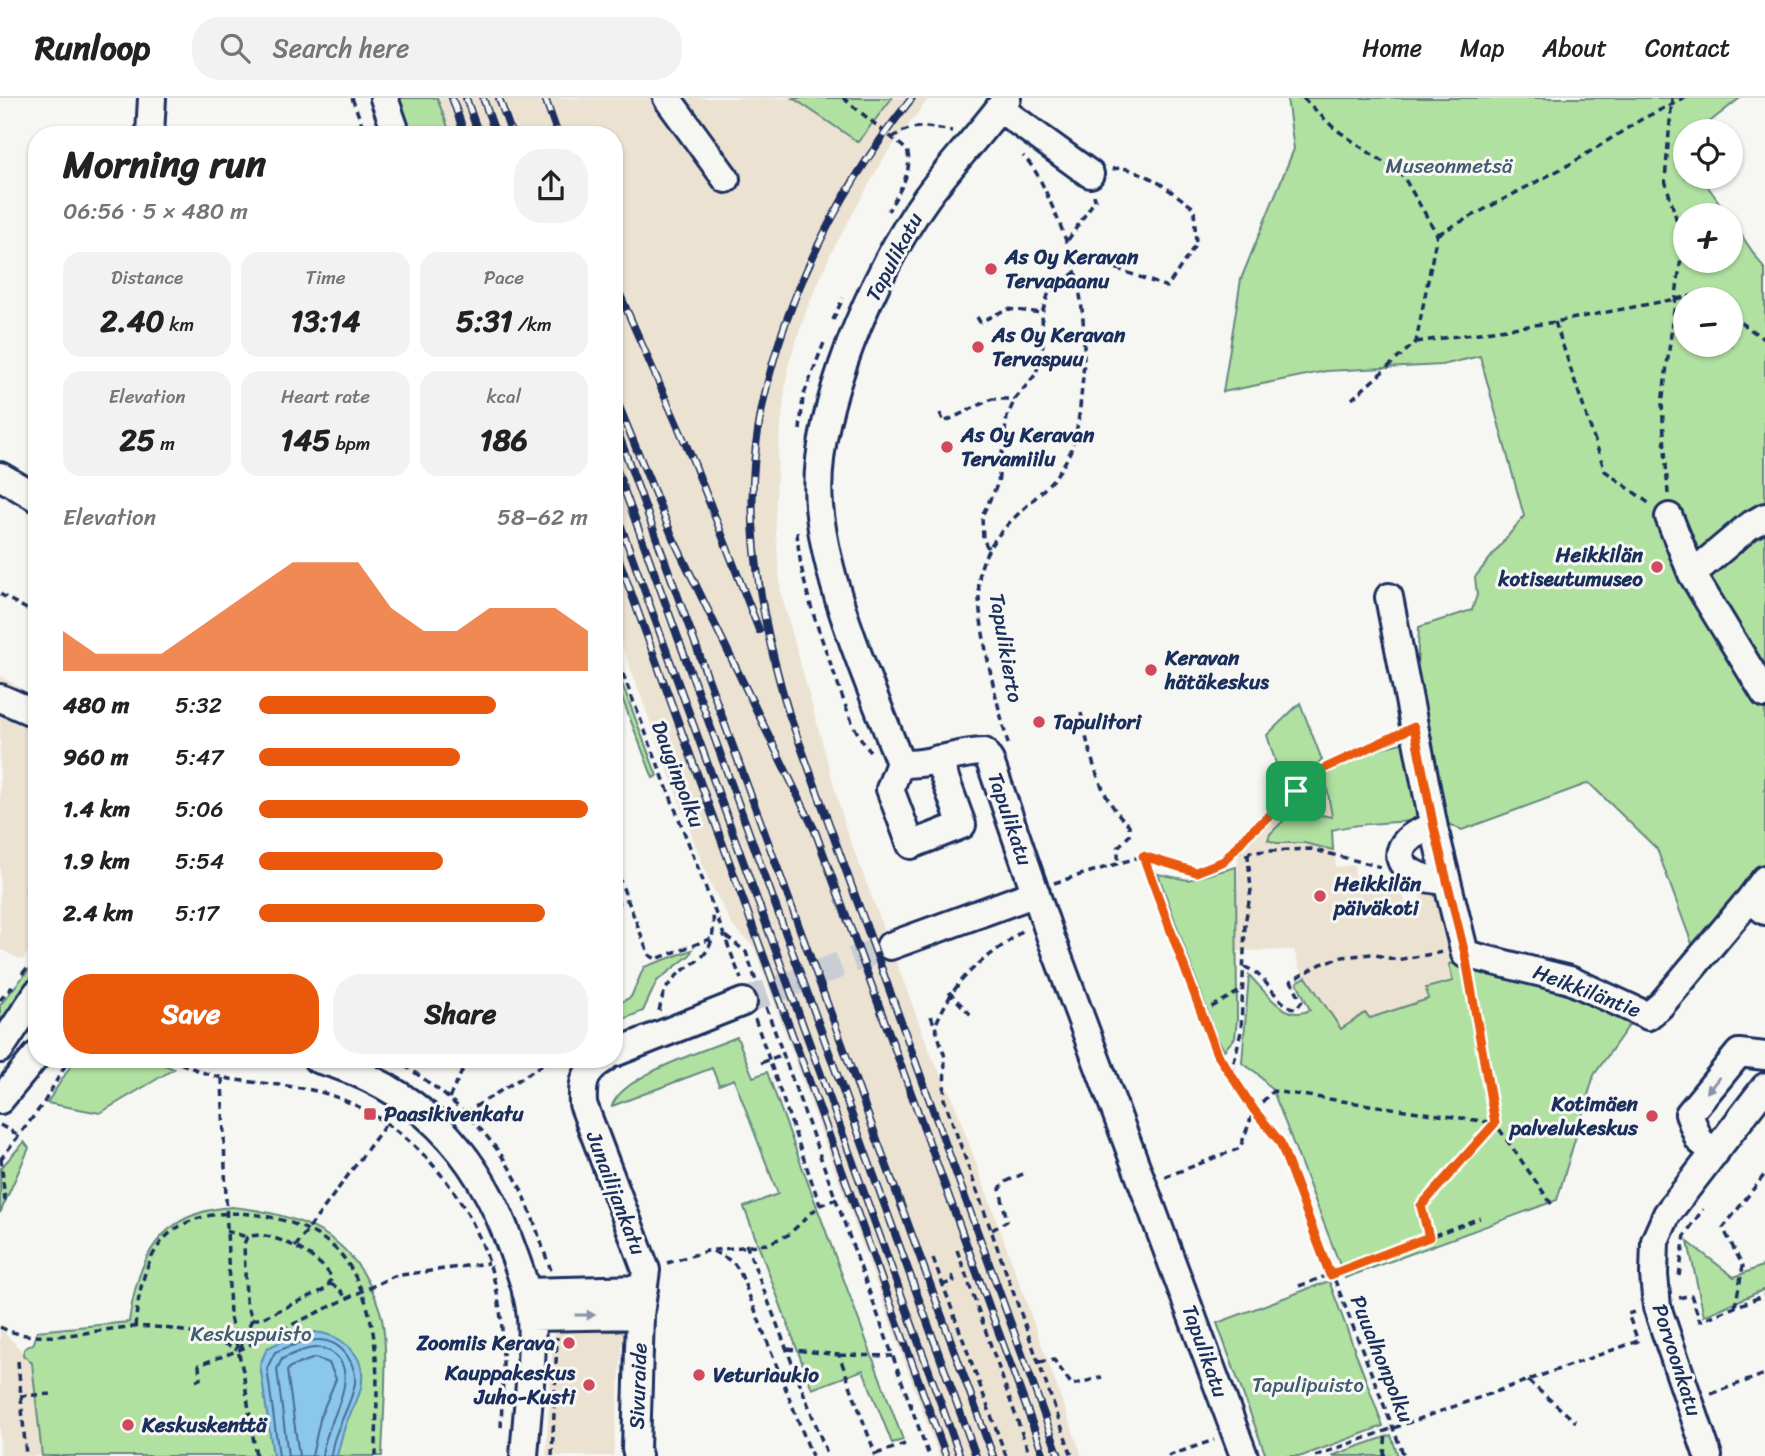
<!DOCTYPE html>
<meta charset="utf-8">
<style>
:root{--surface:#fff;--page:#f2f2f2;--text:#222;--muted:#767676;--line:#e0e0e0;--accent:#ea580c}
body{margin:0;font-family:Sriracha,sans-serif;background:var(--page);color:var(--text);height:100vh;display:flex;flex-direction:column;font-size:26px;white-space:nowrap}
*{box-sizing:border-box;margin:0}
p{font-size:23px;color:var(--muted)}
.icon{flex:none;width:38px;height:38px;fill:none;stroke:currentColor;stroke-width:2;stroke-linecap:round;stroke-linejoin:round}
.map{position:relative;flex:1;overflow:hidden}
.sheet{position:absolute;left:28px;top:28px;width:595px;height:942px;display:flex;flex-direction:column;background:var(--surface);border-radius:28px;box-shadow:0 2px 5px #0004}
.sheet>*{flex:none}
.controls{position:absolute;left:1673px;top:21px;display:grid;gap:14px}
.controls a{display:grid;place-items:center;width:70px;height:70px;border-radius:50%;background:var(--surface);box-shadow:0 2px 5px #0004;font-size:35px}
.pin{position:absolute;display:grid;place-items:center;width:60px;height:60px;color:#fff;margin:-30px;border-radius:14px;box-shadow:0 4px 10px #0006}
.round{display:grid;place-items:center;flex:none;width:74px;height:74px;border-radius:28px;background:var(--page)}
.overview{display:flex;align-items:center;justify-content:space-between;height:119px;padding:0 35px}
h1{font-size:38px;font-weight:700;line-height:52px}
.stats{display:grid;grid-template-columns:repeat(3,1fr);gap:10px;height:119px;padding:7px 35px}
.stats div{display:grid;align-content:center;border-radius:18px;background:var(--page);text-align:center}
.stats b{font-size:30px;font-weight:700}
.stats small{font-size:19px;font-weight:400}
.stats p{font-size:19px}
.chart{height:196px;padding:14px 35px}
.chart p{display:flex;justify-content:space-between}
.chart svg{width:100%;height:126px;margin-top:7px;fill:var(--accent);opacity:.7}
.cta{display:flex;gap:14px;margin-top:auto;padding:14px 35px}
.cta a{flex:1;height:80px;border-radius:28px;background:var(--accent);color:#fff;font-size:28px;font-weight:700;line-height:80px;text-align:center}
.cta a+a{background:var(--page);color:var(--text)}
ul{padding:0 35px;list-style:none;font-size:23px}
li{display:grid;grid-template-columns:112px 84px 1fr;align-items:center;height:52px}
li i{height:18px;border-radius:9px;background:var(--accent)}
header{display:flex;align-items:center;gap:42px;box-sizing:border-box;height:98px;padding:0 35px;background:var(--surface);border-bottom:2px solid var(--line)}
header strong{font-size:33px}
nav{display:flex;gap:38px;margin-inline-start:auto;font-size:24px}
.search{width:490px;height:63px;background:var(--page);display:flex;align-items:center;gap:18px;box-sizing:border-box;padding:0 24px;border-radius:28px;color:var(--muted);font-size:26px}
.map>svg:first-child{display:block}
.built{fill:#ebe2d2}
.green{fill:#b1e1a1;stroke:#668880;stroke-width:2;fill-rule:evenodd}
.water{fill:#8bc7eb;stroke:#5e8ab3;stroke-width:2}
.lines{fill:none;stroke-linecap:round;stroke-linejoin:round}
.shore{stroke:#486c96;stroke-width:2}
.minor-tunnel{stroke:#caced4;stroke-width:26;stroke-dasharray:26 13;stroke-linecap:butt}
.minor-casing{stroke:#1b2f5e;stroke-width:32}
.path{stroke:#1b2f5e;stroke-width:3.5;stroke-dasharray:7 5;stroke-linecap:butt}
.minor{stroke:#f6f6f2;stroke-width:26}
.rail-casing{stroke:#1b2f5e;stroke-width:8}
.rail{stroke:#f6f6f2;stroke-width:5;stroke-dasharray:16;stroke-linecap:butt}
.oneway{fill:#8892a8}
.route-casing{stroke:#fff;stroke-width:14}
.route{stroke:#ea580c;stroke-width:9}
.poi-dot{fill:#d1495b;stroke:#f6f6f2;stroke-width:2.5}
.labels{text-anchor:middle;dominant-baseline:central;stroke-width:6;stroke-linejoin:round;paint-order:stroke}
.park-label{font-size:21px;fill:#405c6f;stroke:#f6f6f2}
.street-label{font-size:21px;fill:#1b2f5e;stroke:#f6f6f2}
.poi-label{font-size:21px;font-weight:bold;fill:#1b2f5e;stroke:#f6f6f2;text-anchor:start}
</style>
<header>
<strong>Runloop</strong>
<div class="search"><svg class="icon" aria-label="search" viewBox="0 0 24 24"><circle cx="10" cy="10" r="6"/><path d="M15 15l6 6"/></svg>Search here</div>
<nav><a>Home</a><a>Map</a><a>About</a><a>Contact</a></nav>
</header>
<div class="map">
<svg width="1765" height="1358" viewBox="0 0 1765 1358">
<rect width="100%" height="100%" fill="#f6f6f2"/>
<filter id="ink" filterUnits="userSpaceOnUse"><feTurbulence type="fractalNoise" baseFrequency=".0143" numOctaves="2"/><feDisplacementMap in="SourceGraphic" scale="14" xChannelSelector="R" yChannelSelector="G"/><feConvolveMatrix kernelMatrix="1 2 1 2 8 2 1 2 1" color-interpolation-filters="sRGB"/></filter>
<g filter="url(#ink)">
<path class="built" d="M 437,0 L 793,0 L 857,43 L 892,0 L 929,0 L 883,61 L 830,157 L 807,211 L 788,268 L 778,353 L 775,423 L 781,495 L 846,731 L 932,959 L 952,999 L 1082,1358 L 939,1358 L 754,849 L 732,827 L 708,781 L 614,525 L 614,37 L 451,37 Z
M 0,578 L 37,600 L 37,843 L 22,862 L 0,851 Z
M 1325,678 L 1331,712 L 1336,769 L 1354,767 L 1356,790 L 1401,790 L 1406,809 L 1421,808 L 1419,790 L 1435,788 L 1454,864 L 1449,866 L 1453,883 L 1429,901 L 1369,920 L 1365,916 L 1341,931 L 1299,869 L 1294,852 L 1236,853 L 1238,759 L 1251,742 Z
M 624,1223 L 613,1358 L 546,1358 L 554,1226 Z
M 0,1230 L 32,1264 L 203,1358 L 0,1358 Z"/>
<path class="green" d="M 399,0 L 437,0 L 451,37 L 412,37 Z
M 793,0 L 892,0 L 858,44 Z
M 1287,0 L 1740,0 L 1698,33 L 1685,33 L 1685,43 L 1680,47 L 1685,55 L 1685,79 L 1701,79 L 1728,117 L 1685,117 L 1685,163 L 1731,163 L 1731,122 L 1765,172 L 1765,801 L 1695,854 L 1657,751 L 1589,685 L 1462,732 L 1440,722 L 1415,613 L 1419,529 L 1472,512 L 1477,497 L 1475,479 L 1524,418 L 1480,258 L 1442,267 L 1326,273 L 1223,294 L 1241,181 L 1294,51 ZM 1685,201 L 1731,201 L 1731,247 L 1685,247 Z
M 614,564 L 657,678 L 653,680 L 614,579 Z
M 1300,605 L 1322,662 L 1285,694 L 1267,637 Z
M 1411,643 L 1427,722 C 1395,725 1364,724 1332,732 L 1333,752 L 1304,745 L 1276,745 L 1268,742 L 1270,736 L 1294,712 L 1332,719 L 1325,678 C 1347,660 1383,648 1411,643 Z
M 1236,769 L 1237,921 L 1235,940 L 1224,952 L 1217,940 L 1158,776 L 1188,782 Z
M 692,852 L 690,857 L 657,883 L 643,913 L 614,925 L 614,908 L 631,899 L 644,869 Z
M 1472,860 L 1632,923 L 1594,977 L 1557,1102 L 1345,1180 L 1273,993 L 1257,975 L 1242,965 L 1249,877 C 1265,893 1285,925 1310,912 L 1297,884 L 1306,879 L 1341,931 L 1365,915 L 1370,920 L 1428,901 L 1426,890 L 1453,883 L 1449,866 Z
M 35,864 L 37,873 L 0,927 L 0,907 Z
M 737,939 L 753,979 L 767,974 L 903,1342 L 892,1345 L 863,1272 L 812,1291 L 744,1109 L 778,1096 L 734,981 L 719,987 L 712,970 L 612,1008 C 622,977 707,952 737,939 Z
M 75,961 L 150,961 L 174,971 L 100,1015 L 47,1005 Z
M 24,1044 L 29,1050 L 0,1115 L 0,1071 Z
M 232,1109 C 303,1116 357,1138 380,1213 C 390,1245 383,1321 382,1358 L 42,1358 L 32,1265 L 23,1257 L 24,1251 L 34,1245 L 37,1233 L 129,1224 C 138,1158 160,1114 232,1109 Z
M 1688,1144 L 1734,1179 L 1765,1167 L 1765,1191 L 1704,1218 Z
M 1329,1183 L 1383,1328 L 1302,1358 L 1266,1358 L 1217,1225 Z
M 1391,1337 L 1398,1358 L 1331,1358 Z"/>
<path class="water" d="M 314,1234 C 340,1236 365,1255 362,1284 C 361,1299 351,1312 346,1326 C 342,1336 340,1347 337,1358 L 273,1358 L 260,1267 L 267,1250 L 299,1236 Z"/>
<g class="lines">
<path class="shore" d="M 279,1358 L 267,1270 L 275,1254 C 300,1244 329,1231 348,1259 C 353,1267 356,1276 355,1285 C 351,1310 333,1332 331,1358
M 288,1358 L 277,1271 L 282,1261 C 298,1254 317,1243 334,1256 C 363,1279 324,1327 322,1358
M 299,1358 L 287,1273 L 290,1269 L 315,1260 L 329,1265 L 336,1281 L 321,1317 L 312,1358"/>
<path class="minor-tunnel" d="M 743,904 L 890,848"/>
<g class="minor-casing">
<path id="minor" d="M 384,0 L 397,37
M 667,0 L 726,81
M 1007,0 C 982,34 952,65 927,99 C 874,173 811,316 819,408 C 827,492 870,586 900,665 C 928,669 955,654 984,654 L 990,663 L 1051,840 L 1244,1358
M 999,10 L 1090,76
M 150,37 L 152,0
M 0,378 L 37,400
M 1669,419 L 1692,476
M 1765,419 L 1749,428 L 1692,476 L 1765,596
M 1389,499 L 1434,730 L 1465,856 L 1570,882 L 1648,918 L 1660,908 L 1750,801 L 1765,813
M 0,600 L 37,616
M 900,665 L 890,691 L 911,747 L 962,727 L 938,661
M 1434,730 C 1405,734 1383,762 1419,778 C 1427,781 1438,782 1446,783
M 1750,801 L 1765,781
M 890,848 L 1036,795
M 0,951 L 37,895
M 614,955 L 743,904
M 317,961 C 416,988 477,1052 511,1148 C 519,1170 529,1195 531,1220 C 534,1261 527,1316 524,1358
M 604,961 C 584,972 582,986 583,1006 L 646,1172 L 640,1217 L 636,1351 L 638,1358
M 0,1002 L 37,957
M 1715,1055 L 1699,1042 L 1689,1016 L 1739,955 L 1765,958
M 526,1194 L 644,1191
M 531,1219 L 640,1217
M 1708,1358 L 1657,1209 L 1654,1177 L 1655,1143 L 1667,1116 L 1765,989"/>
</g>
<path class="path" d="M 352,0 L 366,37
M 843,0 L 907,52 C 914,73 898,95 888,113
M 1303,0 L 1334,30 L 1403,78 L 1437,136 L 1416,244 L 1352,301
M 892,40 C 914,24 928,29 952,33
M 1438,136 L 1572,65 L 1642,21 L 1684,0
M 1068,142 L 1095,102 L 1094,97
M 1071,154 L 1167,189 L 1196,146 L 1194,110 C 1173,95 1138,65 1112,71
M 1731,217 L 1765,242
M 977,219 L 980,224 L 1007,211 L 1042,215
M 833,222 L 843,200
M 1555,224 L 1605,373 L 1650,406
M 1416,244 L 1555,224 L 1702,196 L 1709,201
M 940,315 L 944,324 L 992,301 L 1015,301
M 800,332 L 803,299 L 825,242
M 1668,396 L 1662,306 L 1683,144 L 1665,82 L 1672,0
M 797,434 C 800,484 817,528 834,575 C 844,602 851,631 870,653
M 988,450 L 983,441 L 982,418 L 998,385 L 1007,319 L 1015,301 L 1036,276 L 1043,246 L 1042,215 L 1049,194 L 1077,173
M 0,496 L 37,517
M 614,553 L 741,881
M 1081,615 C 1089,654 1099,701 1129,727 L 1129,738 L 1118,749 L 1118,765
M 1008,646 C 997,604 973,513 980,474 C 989,429 1041,404 1064,366 C 1076,346 1079,321 1081,299 C 1089,228 1082,174 1052,108 C 1044,90 1037,71 1023,58
M 1143,758 L 1216,954 L 1254,1012 L 1280,1043 L 1404,1358
M 1248,758 L 1250,754 L 1311,751 L 1381,769
M 614,767 L 649,857 L 656,861 L 713,840
M 1054,785 L 1143,758 L 1196,774 L 1224,763 L 1247,737 L 1323,671 L 1393,639
M 26,791 L 37,798
M 614,808 L 627,801
M 1022,833 C 977,868 959,873 935,928 L 945,959 L 944,1001 L 1072,1358
M 726,838 L 746,854 L 757,886
M 1244,869 C 1267,875 1274,906 1296,911 L 1302,903 L 1291,883 L 1321,866 L 1342,859 L 1372,856 L 1397,862 L 1443,854
M 22,876 L 37,859
M 1469,879 L 1495,1025 L 1553,1108
M 949,894 L 971,917
M 0,902 L 13,888
M 766,909 L 929,1358
M 659,913 C 661,906 662,897 666,891 C 687,857 717,871 713,816
M 1201,915 L 1242,892
M 931,918 L 934,926
M 755,921 L 820,1107
M 169,961 C 187,967 205,977 224,980 C 262,987 303,986 339,1000 C 424,1034 485,1117 499,1206 C 506,1248 502,1291 501,1333
M 394,961 C 446,993 498,1038 523,1096 C 534,1120 541,1147 551,1172
M 465,965 L 487,961
M 761,965 L 783,956
M 1231,976 L 1241,934 L 1245,826 L 1251,792 L 1248,758 L 1236,751
M 222,980 L 230,1219 L 243,1273 L 256,1358
M 449,1000 L 468,961
M 465,1015 L 552,961
M 0,1027 L 18,1037
M 1,1060 L 5,1104
M 0,1062 L 43,1006 L 69,961
M 1165,1079 L 1240,1050 L 1254,1012 L 1273,993 L 1495,1025 L 1421,1108 L 1429,1139
M 992,1132 L 1007,1123 L 1000,1091 L 1003,1085 L 1027,1074
M 226,1133 L 247,1139
M 746,1146 L 828,1358
M 295,1149 L 386,1026
M 957,1152 L 1030,1358
M 713,1153 L 733,1164 L 740,1174 L 812,1358
M 933,1160 L 1006,1358
M 667,1165 L 707,1153 L 767,1146 L 788,1137 L 820,1107 L 836,1101
M 1679,1178 L 1685,1137 L 1703,1111
M 330,1186 L 339,1190 L 346,1200
M 942,1187 L 954,1183 L 951,1174
M 1299,1188 L 1480,1120
M 1679,1200 L 1691,1197 L 1700,1223 L 1765,1197
M 1735,1209 L 1743,1168 L 1723,1130 L 1765,1076
M 0,1229 C 40,1249 90,1231 133,1229 C 169,1227 204,1236 237,1251
M 135,1229 C 138,1199 143,1167 162,1143 C 203,1094 317,1115 348,1166 C 385,1225 376,1291 376,1358
M 240,1250 L 252,1221 L 246,1202 L 244,1146 L 247,1139 C 270,1130 321,1159 332,1180 L 326,1191 L 260,1221 L 252,1221
M 787,1251 L 839,1257 L 876,1358
M 839,1257 L 893,1258
M 18,1263 L 26,1358
M 1039,1264 L 1054,1262 L 1072,1287 L 1102,1279
M 556,1266 L 557,1239
M 196,1282 L 200,1281 L 199,1267 L 239,1252 L 394,1178 L 488,1165
M 1528,1283 L 1576,1324
M 1711,1296 L 1765,1276
M 20,1298 L 53,1296
M 876,1356 L 905,1346
M 552,1358 L 556,1274
M 1168,1358 L 1214,1342
M 1315,1358 L 1638,1243 L 1628,1216 L 1634,1214
M 1384,1358 L 1386,1333"/>
<use href="#minor" class="minor"/>
<g class="rail-casing">
<path id="rail" d="M 452,0 L 465,37
M 466,0 L 479,37
M 483,0 L 496,37
M 499,0 L 512,37
M 545,0 L 558,37
M 912,0 C 820,114 746,275 753,424 C 756,490 770,553 789,616 L 1059,1358
M 614,183 L 694,365 L 759,532
M 614,296 L 673,440 L 815,733 L 1044,1358
M 614,324 L 993,1358
M 614,364 L 976,1358
M 614,409 L 960,1358
M 614,448 L 946,1358"/>
</g>
<use href="#rail" class="rail"/>
</g>
<defs><path id="oneway-solid" d="M-6-.8H1V-3.2L6.5 0L1 3.2V.8H-6Z" transform="scale(1.75)"/></defs>
<g class="oneway">
<use href="#oneway-solid" transform="translate(1713 987) rotate(129)"/>
<use href="#oneway-solid" transform="translate(585 1217)"/>
</g>
</g>
<g class="lines" filter="url(#ink)">
<g class="route-casing">
<path id="route" d="M 1414,629 L 1434,730 L 1465,856 L 1495,1025 L 1421,1108 L 1429,1139 L 1330,1177 L 1280,1044 L 1254,1012 L 1216,954 L 1143,758 L 1196,774 L 1224,763 L 1247,737 L 1323,671 Z"/>
</g>
<use href="#route" class="route"/>
</g>
<g class="poi-dot">
<circle cx="991" cy="171" r="7"/>
<circle cx="978" cy="249" r="7"/>
<circle cx="947" cy="349" r="7"/>
<circle cx="1657" cy="469" r="7"/>
<circle cx="1151" cy="572" r="7"/>
<circle cx="1039" cy="624" r="7"/>
<circle cx="1320" cy="798" r="7"/>
<rect x="363" y="1009" width="14" height="14" rx="3.5"/>
<circle cx="1652" cy="1018" r="7"/>
<circle cx="569" cy="1245" r="7"/>
<circle cx="699" cy="1277" r="7"/>
<circle cx="589" cy="1287" r="7"/>
<circle cx="128" cy="1327" r="7"/>
</g>
<g class="labels">
<g class="park-label">
<text x="1449" y="68">Museonmetsä</text>
<text x="251" y="1236">Keskuspuisto</text>
<text x="1308" y="1287">Tapulipuisto</text>
</g>
<g class="street-label">
<text transform="translate(894 159) rotate(-62)">Tapulikatu</text>
<text transform="translate(1006 550) rotate(80)">Tapulikierto</text>
<text transform="translate(678 676) rotate(69)">Dauginpolku</text>
<text transform="translate(1010 721) rotate(71)">Tapulikatu</text>
<text transform="translate(1587 893) rotate(21)">Heikkiläntie</text>
<text transform="translate(616 1095) rotate(69)">Junailijankatu</text>
<text transform="translate(1205 1253) rotate(70)">Tapulikatu</text>
<text transform="translate(1382 1261) rotate(68)">Puualhonpolku</text>
<text transform="translate(1677 1262) rotate(72)">Porvoonkatu</text>
<text transform="translate(638 1288) rotate(-88)">Sivuraide</text>
</g>
<g class="poi-label">
<text x="1005" y="159">As Oy Keravan<tspan x="1005" dy="24">Tervapaanu</tspan></text>
<text x="992" y="237">As Oy Keravan<tspan x="992" dy="24">Tervaspuu</tspan></text>
<text x="961" y="337">As Oy Keravan<tspan x="961" dy="24">Tervamiilu</tspan></text>
<text x="1643" y="457" text-anchor="end">Heikkilän<tspan x="1643" dy="24">kotiseutumuseo</tspan></text>
<text x="1165" y="560">Keravan<tspan x="1165" dy="24">hätäkeskus</tspan></text>
<text x="1053" y="624">Tapulitori</text>
<text x="1334" y="786">Heikkilän<tspan x="1334" dy="24">päiväkoti</tspan></text>
<text x="1638" y="1006" text-anchor="end">Kotimäen<tspan x="1638" dy="24">palvelukeskus</tspan></text>
<text x="384" y="1016">Paasikivenkatu</text>
<text x="555" y="1245" text-anchor="end">Zoomiis Kerava</text>
<text x="575" y="1275" text-anchor="end">Kauppakeskus<tspan x="575" dy="24">Juho-Kusti</tspan></text>
<text x="713" y="1277">Veturiaukio</text>
<text x="142" y="1327">Keskuskenttä</text>
</g>
</g>
</svg>
<div class="controls">
<a><svg class="icon" aria-label="locate" viewBox="0 0 24 24"><circle cx="12" cy="12" r="6"/><path d="M12 2v4M12 18v4M2 12h4M18 12h4"/></svg></a>
<a>+</a>
<a>−</a>
</div>
<div class="pin" style="left:1296px;top:693px;background:#1e9e55"><svg class="icon" aria-label="arrive" viewBox="0 0 24 24"><path d="M6 21V4h12l-3 4 3 4H6"/></svg></div>
<section class="sheet">
<div class="overview"><div><h1>Morning run</h1><p>06:56 · 5 × 480 m</p></div><a class="round"><svg class="icon" aria-label="share" viewBox="0 0 24 24"><path d="M12 15V3M7 8l5-5 5 5M5 13v7h14v-7"/></svg></a></div>
<div class="stats">
<div><p>Distance</p><b>2.40<small> km</small></b></div>
<div><p>Time</p><b>13:14</b></div>
<div><p>Pace</p><b>5:31<small> /km</small></b></div>
</div>
<div class="stats">
<div><p>Elevation</p><b>25<small> m</small></b></div>
<div><p>Heart rate</p><b>145<small> bpm</small></b></div>
<div><p>kcal</p><b>186</b></div>
</div>
<div class="chart"><p><span>Elevation</span>58–62 m</p>
<svg viewBox="0 0 160 44" preserveAspectRatio="none"><path d="M0 44V30L10 38L20 38L30 38L40 30L50 22L60 14L70 6L80 6L90 6L100 22L110 30L120 30L130 22L140 22L150 22L160 30V44z"/></svg>
</div>
<ul>
<li><b>480 m</b>5:32<i style="width:72%"></i></li>
<li><b>960 m</b>5:47<i style="width:61%"></i></li>
<li><b>1.4 km</b>5:06<i style="width:100%"></i></li>
<li><b>1.9 km</b>5:54<i style="width:56%"></i></li>
<li><b>2.4 km</b>5:17<i style="width:87%"></i></li>
</ul>
<div class="cta"><a>Save</a><a>Share</a></div>
</section>
</div>
